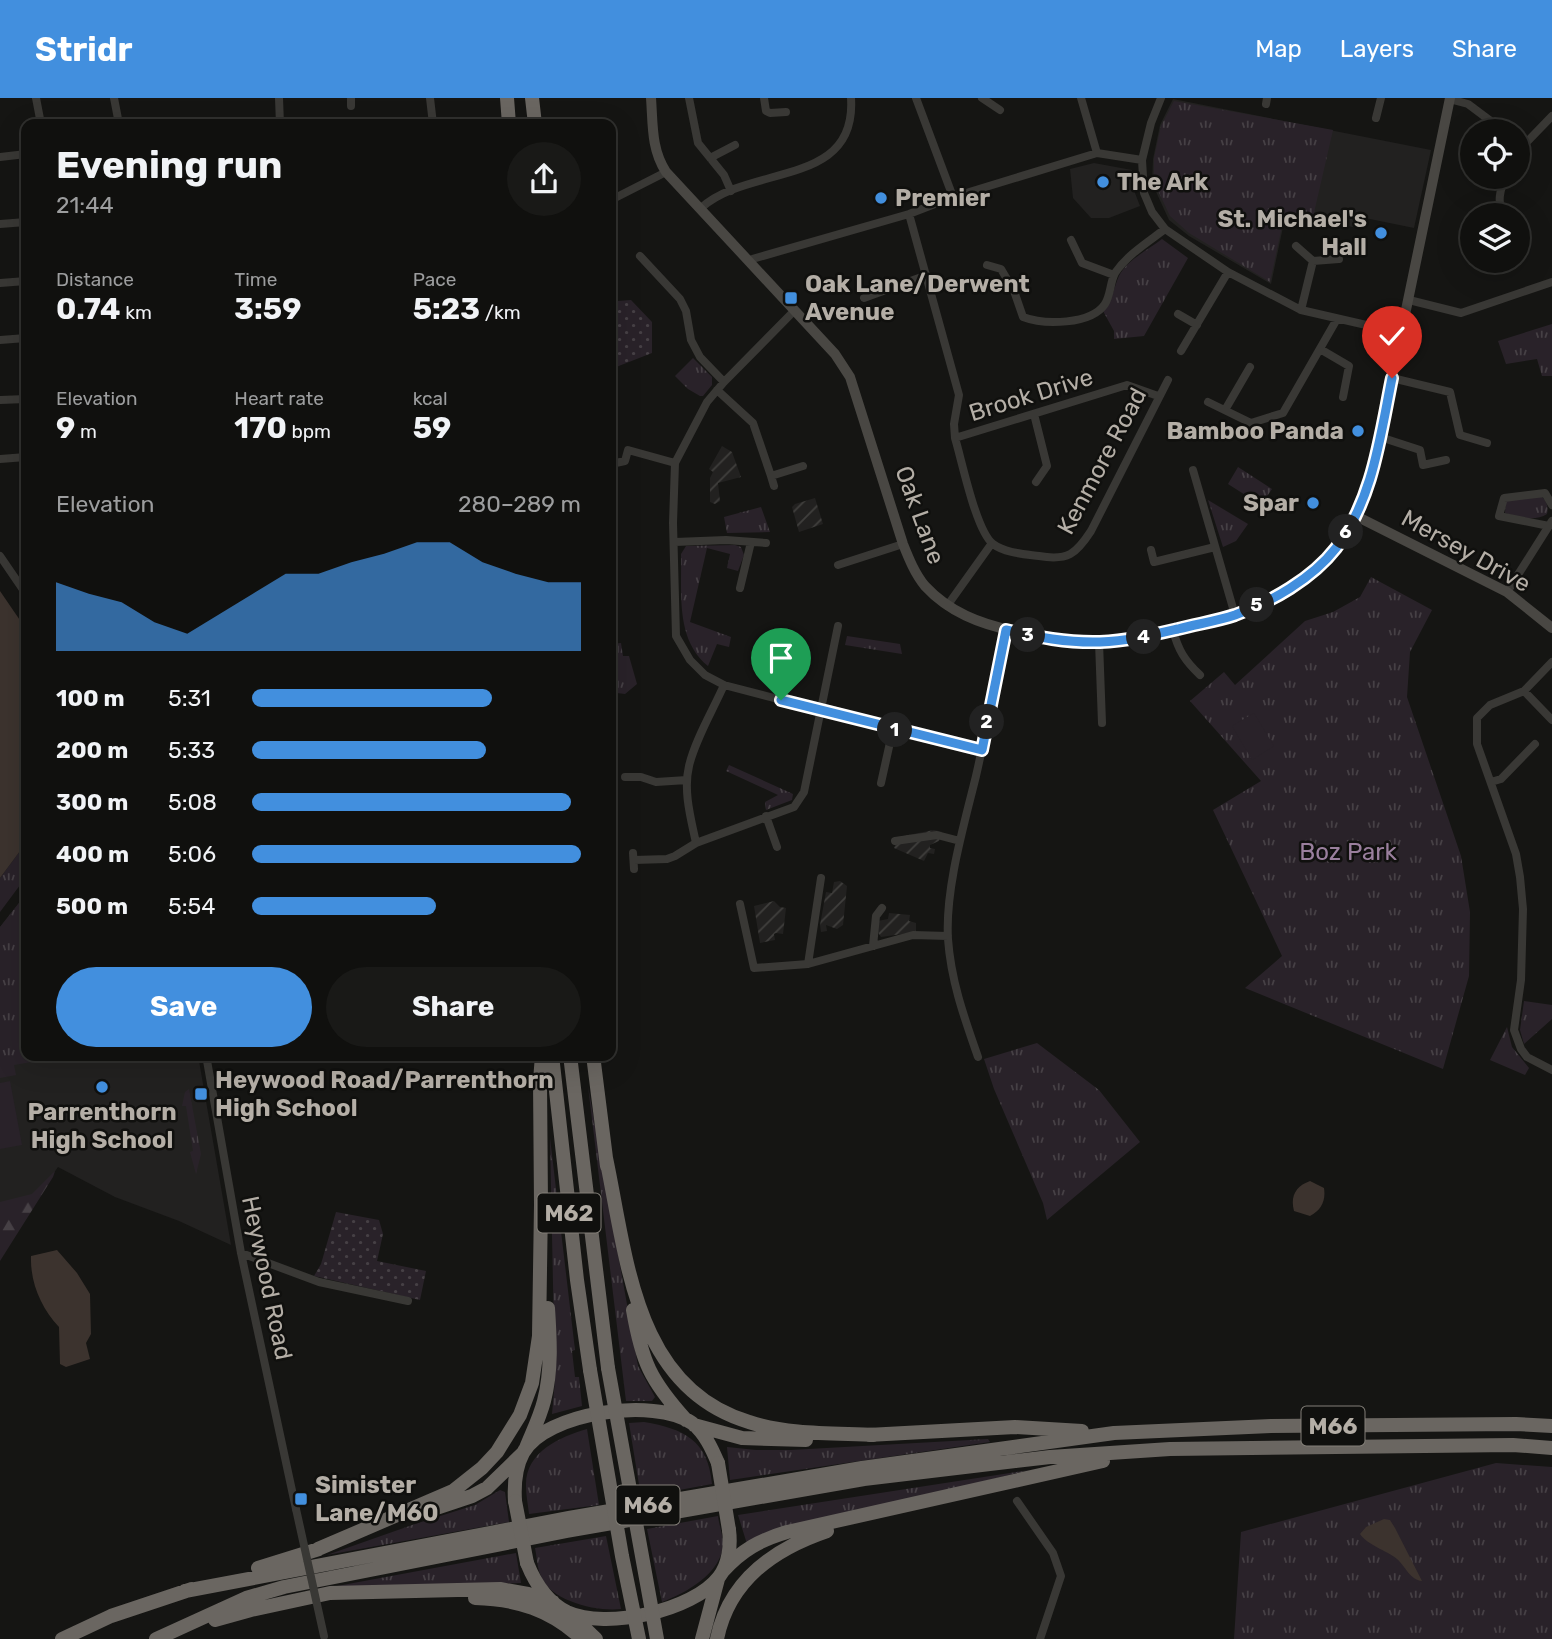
<!DOCTYPE html>
<meta charset="utf-8">
<style>
:root{--surface:#10100e;--page:#191917;--text:#f1f3f6;--muted:#9c9d9e;--line:#30302e;--accent:#428fde}
body{margin:0;font-family:Rubik,sans-serif;background:var(--page);color:var(--text);height:100vh;display:flex;flex-direction:column;font-size:26px;white-space:nowrap}
*{box-sizing:border-box;margin:0}
p{font-size:23px;color:var(--muted)}
.icon{flex:none;width:38px;height:38px;fill:none;stroke:currentColor;stroke-width:2;stroke-linecap:round;stroke-linejoin:round}
.map{position:relative;flex:1;overflow:hidden}
.details{position:absolute;left:21px;top:21px;width:595px;height:942px;display:flex;flex-direction:column;background:var(--surface);border-radius:14px;box-shadow:0 7px 28px #0002,0 0 0 2px var(--line)}
.details>*{flex:none}
.tools{position:absolute;left:1460px;top:21px;display:grid;gap:14px}
.tools a{display:grid;place-items:center;width:70px;height:70px;border-radius:50%;background:var(--surface);box-shadow:0 7px 28px #0002,0 0 0 2px var(--line);font-size:35px}
.pin{position:absolute;display:grid;place-items:center;width:60px;height:60px;color:#fff;margin:-72px -30px;border-radius:50% 50% 50% 0;rotate:-45deg;box-shadow:0 0 7px #0007}
.pin .icon{rotate:45deg}
.km{position:absolute;width:35px;height:35px;margin:-18px;border-radius:50%;background:#222;color:#fff;font-size:19px;line-height:35px;text-align:center}
.round{display:grid;place-items:center;flex:none;width:74px;height:74px;border-radius:37px;background:var(--page)}
.overview{display:flex;align-items:center;justify-content:space-between;height:119px;padding:0 35px}
h1{font-size:38px;font-weight:700;line-height:52px}
.metrics{display:grid;grid-template-columns:repeat(3,1fr);gap:10px;height:119px;padding:7px 35px}
.metrics div{display:grid;align-content:center}
.metrics b{font-size:30px;font-weight:700}
.metrics small{font-size:19px;font-weight:400}
.metrics p{font-size:19px}
.chart{height:196px;padding:14px 35px}
.chart p{display:flex;justify-content:space-between}
.chart svg{width:100%;height:126px;margin-top:7px;fill:var(--accent);opacity:.7}
.action{display:flex;gap:14px;margin-top:auto;padding:14px 35px}
.action a{flex:1;height:80px;border-radius:42px;background:var(--accent);color:#fff;font-size:28px;font-weight:700;line-height:80px;text-align:center}
.action a+a{background:var(--page);color:var(--text)}
ul{padding:0 35px;list-style:none;font-size:23px}
li{display:grid;grid-template-columns:112px 84px 1fr;align-items:center;height:52px}
li i{height:18px;border-radius:9px;background:var(--accent)}
header{display:flex;align-items:center;gap:42px;box-sizing:border-box;height:98px;padding:0 35px;background:var(--accent);color:#fff}
header strong{font-size:33px}
nav{display:flex;gap:38px;margin-inline-start:auto;font-size:24px}
.map>svg:first-child{display:block}
.built{fill:#222120}
.industrial{fill:url(#industrial-furrows)}
.grass{fill:url(#grass-tufts)}
.forest{fill:url(#forest-firs)}
.garden{fill:url(#garden-dots)}
.pitch{fill:#292229}
.water{fill:#3c332e}
.lines{fill:none;stroke-linecap:round;stroke-linejoin:round}
.street{stroke:#393835;stroke-width:8}
.secondary{stroke:#494743;stroke-width:10}
.highway{stroke:#6a6661;stroke-width:14}
.street-bridge{stroke:#393835;stroke-width:8}
.highway-bridge{stroke:#6a6661;stroke-width:14}
.route-casing{stroke:#fff;stroke-width:14}
.route{stroke:#428fde;stroke-width:9}
.poi-dot{fill:#428fde;stroke:#10100e;stroke-width:2.5}
.labels{text-anchor:middle;dominant-baseline:central;stroke-width:5;stroke-linejoin:round;paint-order:stroke}
.shield{fill:#10100e;stroke:#837f78;stroke-width:2}
.shield-label{font-size:23px;font-weight:bold;fill:#b4aea6}
.poi-label{font-size:24px;font-weight:bold;fill:#b4aea6;stroke:#10100e;text-anchor:start}
.street-label{font-size:24px;fill:#b4aea6;stroke:#10100e}
.park-label{font-size:24px;fill:#9a7f9d;stroke:#10100e}
</style>
<header>
<strong>Stridr</strong>
<nav><a>Map</a><a>Layers</a><a>Share</a></nav>
</header>
<div class="map">
<svg width="1552" height="1541" viewBox="0 0 1552 1541">
<defs>
<pattern id="industrial-furrows" width="10" height="10" patternUnits="userSpaceOnUse" patternTransform="scale(1.75)"><rect width="10" height="10" fill="#222120"/><path d="M-1 1l2-2M0 10L10 0M9 11l2-2" fill="none" stroke="#403f3d"/></pattern>
<pattern id="grass-tufts" width="24" height="20" patternUnits="userSpaceOnUse" patternTransform="scale(1.75)"><rect width="24" height="20" fill="#292229"/><path d="M3 7l-1-3M5 7V3M7 7l1-3M15 17l-1-3M17 17v-4M19 17l1-3" fill="none" stroke="#464045"/></pattern>
<pattern id="forest-firs" width="22" height="20" patternUnits="userSpaceOnUse" patternTransform="scale(1.75)"><rect width="22" height="20" fill="#292229"/><path d="M5 1l3.5 6h-7zM16 11l3.5 6h-7z" fill="#464045"/></pattern>
<pattern id="garden-dots" width="8" height="8" patternUnits="userSpaceOnUse" patternTransform="scale(1.75)"><rect width="8" height="8" fill="#292229"/><path d="M2 2h.1M6 6h.1" fill="none" stroke="#464045" stroke-width="1.8" stroke-linecap="round"/></pattern>
</defs>
<rect width="100%" height="100%" fill="#151513"/>
<path class="built" d="M 1173,1 L 1431,52 L 1414,130 L 1365,120 L 1362,131 L 1286,115 L 1271,186 L 1189,138 L 1169,122 L 1152,85 L 1153,61 L 1160,27 Z
M 1094,65 L 1132,72 L 1135,95 L 1140,108 L 1109,120 L 1091,120 L 1073,100 L 1070,71 Z
M 26,796 L 26,957 L 198,957 L 231,1147 L 179,1123 L 115,1099 L 58,1069 L 0,1151 L 0,829 Z"/>
<path class="industrial" d="M 722,348 L 732,354 L 741,379 L 718,385 L 720,403 L 715,406 L 710,404 L 710,380 L 713,374 L 709,371 Z
M 815,400 L 823,426 L 799,434 L 792,409 L 795,406 Z
M 934,732 L 942,734 L 939,743 L 930,747 L 930,750 L 935,751 L 934,756 L 928,755 L 924,763 L 894,750 L 898,739 Z
M 840,783 L 847,788 L 843,827 L 837,831 L 826,827 L 827,833 L 821,834 L 820,827 L 826,794 L 832,795 L 834,784 Z
M 774,803 L 780,809 L 786,810 L 783,836 L 776,835 L 774,836 L 775,842 L 760,845 L 754,808 Z
M 889,815 L 910,817 L 909,823 L 916,825 L 916,834 L 881,839 L 877,833 L 878,823 L 888,821 Z"/>
<path class="grass" d="M 1174,3 L 1333,32 L 1313,119 L 1285,114 L 1270,184 L 1189,135 L 1170,118 L 1154,84 L 1154,60 L 1161,28 Z
M 1162,141 L 1188,160 L 1144,238 L 1114,241 L 1114,233 L 1103,213 C 1114,200 1113,191 1119,178 C 1127,162 1148,152 1162,141 Z
M 1552,226 L 1552,278 L 1542,278 L 1537,261 L 1506,266 L 1498,243 Z
M 693,260 L 712,279 L 712,287 L 703,298 L 700,298 L 688,291 L 675,278 Z
M 1238,369 L 1272,391 L 1261,407 L 1228,386 Z
M 1539,397 C 1546,401 1549,408 1547,416 C 1535,424 1518,419 1505,415 L 1506,402 Z
M 1208,402 L 1248,426 L 1236,443 L 1223,449 Z
M 761,409 L 770,434 L 727,435 L 724,419 Z
M 735,447 L 741,449 L 744,457 L 738,473 L 727,470 L 730,456 L 707,450 L 690,524 L 731,539 L 729,549 L 717,546 L 708,568 C 675,541 682,495 681,456 L 686,448 Z
M 1371,479 L 1432,512 L 1410,554 L 1407,599 L 1461,758 L 1470,814 L 1469,878 L 1443,971 L 1245,890 L 1282,858 L 1213,712 L 1261,683 L 1190,603 L 1224,574 L 1235,587 L 1305,523 L 1333,514 L 1360,499 Z
M 847,538 L 900,546 L 902,556 L 845,547 Z
M 621,545 L 623,558 L 629,558 L 637,586 L 625,596 L 617,595 L 612,546 Z
M 729,667 L 793,696 L 792,702 L 766,712 L 765,704 L 778,697 L 726,673 Z
M 26,745 L 26,779 L 0,814 L 0,780 Z
M 26,796 L 26,957 L 71,957 L 14,967 L 16,977 L 0,980 L 0,829 Z
M 1524,903 L 1552,907 L 1552,921 L 1524,946 L 1520,932 Z
M 1507,929 L 1512,949 L 1529,970 L 1525,977 L 1490,962 Z
M 1037,945 L 1099,992 L 1140,1044 L 1047,1122 L 1043,1105 L 994,991 L 984,961 Z
M 588,988 L 638,1268 L 655,1299 L 652,1303 L 626,1303 Z
M 189,991 L 201,1056 L 196,1076 L 190,1054 L 193,1053 L 186,1008 L 182,1008 L 185,994 Z
M 550,1040 L 575,1252 L 572,1253 L 575,1279 L 579,1279 L 582,1308 L 552,1316 L 555,1282 Z
M 644,1324 C 684,1331 708,1342 712,1386 L 641,1399 L 629,1325 Z
M 587,1331 L 599,1407 L 529,1416 C 528,1407 526,1397 526,1388 C 525,1354 560,1339 587,1331 Z
M 988,1341 L 990,1344 L 730,1382 L 727,1349 L 756,1352 L 791,1352 Z
M 1496,1365 L 1552,1369 L 1552,1541 L 1234,1541 L 1241,1434 Z
M 1029,1372 L 755,1440 L 747,1446 L 738,1417 Z
M 500,1392 L 505,1394 L 509,1424 L 327,1457 L 415,1426 L 475,1407 Z
M 718,1418 C 719,1427 723,1437 723,1446 C 722,1475 686,1495 662,1504 L 647,1431 Z
M 606,1438 L 621,1511 C 597,1514 550,1503 541,1478 C 537,1470 537,1459 535,1450 Z
M 516,1455 L 521,1485 L 321,1491 Z"/>
<path class="forest" d="M 55,1073 L 53,1079 L 0,1163 L 0,1104 L 32,1096 Z"/>
<path class="garden" d="M 611,197 L 617,203 L 631,202 L 652,224 L 652,255 L 611,271 Z
M 336,1114 L 379,1122 L 383,1136 L 377,1163 L 426,1173 L 420,1202 L 314,1178 L 321,1166 Z"/>
<path class="pitch" d="M 1254,615 L 1274,648 L 1252,662 L 1232,628 Z
M 10,983 L 22,1047 L 0,1051 L 0,985 Z"/>
<path class="water" d="M 0,493 L 26,531 L 26,745 L 0,780 Z
M 1310,1083 L 1324,1090 C 1326,1103 1321,1112 1310,1118 L 1294,1113 C 1290,1098 1296,1088 1310,1083 Z
M 57,1152 L 77,1175 L 90,1196 L 91,1236 L 86,1245 L 90,1261 L 66,1269 L 60,1266 L 59,1229 C 41,1210 30,1184 31,1158 Z
M 1384,1421 L 1390,1422 L 1395,1430 L 1422,1483 C 1410,1482 1406,1469 1397,1461 C 1386,1452 1367,1447 1360,1436 L 1366,1429 Z"/>
<g class="lines">
<path class="street" d="M 36,0 L 41,26
M 114,0 L 119,26
M 279,0 L 280,26
M 351,0 L 351,8
M 430,0 L 433,26
M 689,0 L 698,45 L 724,77 L 731,93
M 764,0 L 766,13 L 770,15 L 786,14
M 916,0 L 953,99
M 982,0 L 1000,12
M 1081,0 L 1097,55
M 1161,0 L 1151,25 L 1142,62 L 1144,95 L 1152,114 L 1165,131 L 1228,174 L 1301,212 L 1401,235
M 1449,1 L 1468,6 L 1504,33
M 1266,6 L 1267,0
M 1376,20 L 1381,0
M 1517,58 L 1523,48 L 1552,18
M 0,59 L 26,56
M 710,60 L 735,47
M 611,102 L 666,74
M 701,110 C 749,66 857,90 851,0
M 909,116 L 959,297 L 954,326 L 955,340 C 962,363 976,433 993,446 C 1005,455 1024,456 1039,458 C 1068,463 1076,456 1091,433 L 1168,282
M 1502,117 C 1498,103 1499,93 1506,79
M 0,126 L 26,124
M 1071,142 L 1082,165 L 1114,177
M 1296,148 L 1313,163 L 1339,161
M 640,158 L 680,201 L 686,213 L 691,242 L 700,259 L 724,284
M 749,162 L 909,116 L 953,99 L 1097,55 L 1142,62
M 987,167 L 1001,171 L 1014,193 L 1023,219 C 1044,227 1091,227 1105,206 C 1111,196 1110,184 1115,175 C 1127,157 1148,144 1165,131
M 0,185 L 26,183
M 864,200 L 927,177
M 1409,202 L 1461,215 L 1552,184
M 795,212 L 724,284 L 707,304 L 675,365 L 673,425 L 676,538 L 690,562 L 705,577 L 724,587 L 893,631 L 982,652
M 1301,212 L 1313,163
M 1178,216 L 1197,227
M 0,242 L 26,240
M 1320,251 L 1349,268 L 1343,299
M 1181,253 L 1228,174
M 1392,280 L 1450,294 L 1460,337 L 1487,345
M 717,292 L 753,325 L 771,378 L 803,368
M 0,302 L 26,301
M 1208,304 L 1251,325 L 1283,315 L 1337,221
M 1225,312 L 1250,269
M 1034,316 L 1047,368 L 1036,384
M 1380,339 L 1420,352 L 1423,367 L 1446,362
M 955,340 L 1127,287 L 1158,298
M 0,361 L 26,359
M 611,366 L 625,363 L 628,352 L 675,365
M 1193,372 L 1235,517
M 771,378 L 774,388
M 1549,428 L 1499,418 L 1504,400 L 1545,395 L 1552,407
M 675,444 L 726,442 L 766,445
M 1151,452 L 1154,464 L 1215,449
M 0,458 L 26,496
M 838,467 L 903,446
M 740,490 L 751,444
M 1507,494 L 1552,423
M 947,508 L 992,445
M 1173,532 C 1178,552 1185,563 1200,577
M 1099,544 L 1102,625
M 1552,564 L 1524,593 L 1490,607 L 1477,620 L 1477,646 L 1516,756 L 1520,779 L 1523,811 L 1521,882 L 1514,932 L 1521,951 L 1527,959 L 1552,972
M 1524,593 L 1552,622
M 625,679 L 641,679 L 656,684 L 687,682
M 1491,684 L 1501,681 L 1535,646
M 881,685 L 893,631
M 766,718 L 777,749
M 895,743 L 937,737 L 960,743
M 696,745 C 691,721 683,693 689,668 C 695,642 713,612 724,587
M 633,755 L 634,771
M 634,762 L 667,761 L 675,758 L 696,745 L 794,709 L 804,694 L 838,528
M 740,806 L 754,870 L 808,866 L 913,837 L 948,838
M 873,848 L 876,818 L 882,810
M 808,866 L 821,780
M 206,957 L 241,1155 L 296,1411
M 978,959 C 964,919 951,883 948,841 C 945,791 964,727 976,678 C 987,630 996,580 1006,532
M 241,1155 L 319,1184 L 408,1203
M 1017,1403 L 1053,1455 L 1061,1478 L 1040,1541"/>
<path class="secondary" d="M 651,0 C 653,26 651,51 666,74 L 835,256 L 850,279 L 903,446 C 909,461 915,476 925,488 C 949,514 980,526 1014,533 C 1053,543 1094,547 1135,541 C 1154,539 1173,532 1191,528 C 1233,518 1272,504 1308,478 C 1344,452 1363,407 1374,366 L 1450,0
M 1356,418 L 1507,494 L 1552,530"/>
<path class="highway" d="M 507,0 L 509,26
M 532,0 L 535,26
M 552,957 L 577,1182 L 590,1272
M 570,957 L 608,1270
M 593,957 L 607,1068
M 606,1060 C 627,1159 634,1290 749,1324 C 789,1337 833,1335 875,1337
M 633,1212 C 642,1264 650,1282 686,1322
M 694,1327 L 742,1340 L 806,1342
M 868,1337 L 1015,1329 L 1082,1333
M 526,1350 C 532,1335 540,1319 544,1303 C 552,1272 550,1241 548,1210
M 515,1403 C 514,1387 515,1370 523,1355 C 545,1314 655,1299 692,1325 C 705,1335 712,1351 718,1365
M 424,1414 L 472,1398 L 487,1390 L 523,1355
M 318,1451 L 453,1393 L 482,1370 L 497,1354 L 520,1317 L 532,1285 L 539,1238 L 541,1107 L 540,983 L 542,957
M 527,1465 C 535,1485 547,1504 567,1514 C 606,1532 693,1513 719,1479 C 729,1466 731,1447 729,1432
M 258,1470 L 319,1451
M 723,1473 C 742,1452 760,1442 787,1434 L 1103,1363
M 185,1493 L 569,1420 L 862,1370 L 1114,1335 L 1271,1328 L 1516,1326 L 1552,1328
M 475,1500 C 517,1501 551,1512 582,1541
M 571,1517 L 596,1541
M 215,1522 L 251,1512 L 330,1495 L 500,1491 L 528,1496 L 553,1504
M 62,1541 L 111,1518 L 192,1491
M 156,1541 L 246,1500 L 284,1489 L 567,1433 L 864,1381 L 1050,1359 L 1170,1351 L 1513,1347 L 1552,1350
M 702,1541 L 718,1481
M 717,1541 C 729,1482 774,1451 827,1433"/>
<path class="street-bridge" d="M 296,1411 L 324,1538"/>
<path class="highway-bridge" d="M 608,1270 L 657,1541
M 590,1272 L 622,1458 L 639,1541
M 718,1365 L 729,1432
M 515,1403 L 527,1465"/>
</g>
<g class="lines">
<g class="route-casing">
<path id="route" d="M 781,602 L 982,652 L 1006,532 C 1037,539 1067,545 1100,544 C 1127,543 1152,537 1178,531 C 1197,526 1217,523 1235,517 C 1271,504 1312,481 1336,450 C 1373,401 1380,339 1392,280"/>
</g>
<use href="#route" class="route"/>
</g>
<g class="poi-dot">
<circle cx="1103" cy="84" r="7"/>
<circle cx="881" cy="100" r="7"/>
<circle cx="1381" cy="135" r="7"/>
<rect x="784" y="193" width="14" height="14" rx="3.5"/>
<circle cx="1358" cy="333" r="7"/>
<circle cx="1313" cy="405" r="7"/>
<circle cx="102" cy="989" r="7"/>
<rect x="194" y="989" width="14" height="14" rx="3.5"/>
<rect x="294" y="1394" width="14" height="14" rx="3.5"/>
</g>
<g class="labels">
<g class="shield">
<rect x="537.5" y="1095.5" width="63" height="39" rx="5"/>
<rect x="1301.5" y="1308.5" width="63" height="39" rx="5"/>
<rect x="616.5" y="1387.5" width="63" height="39" rx="5"/>
</g>
<g class="shield-label">
<text x="569" y="1115">M62</text>
<text x="1333" y="1328">M66</text>
<text x="648" y="1407">M66</text>
</g>
<g class="poi-label">
<text x="1117" y="84">The Ark</text>
<text x="895" y="100">Premier</text>
<text x="1367" y="121" text-anchor="end">St. Michael's<tspan x="1367" dy="28">Hall</tspan></text>
<text x="805" y="186">Oak Lane/Derwent<tspan x="805" dy="28">Avenue</tspan></text>
<text x="1344" y="333" text-anchor="end">Bamboo Panda</text>
<text x="1299" y="405" text-anchor="end">Spar</text>
<text x="215" y="982">Heywood Road/Parrenthorn<tspan x="215" dy="28">High School</tspan></text>
<text x="102" y="1014" text-anchor="middle">Parrenthorn<tspan x="102" dy="28">High School</tspan></text>
<text x="315" y="1387">Simister<tspan x="315" dy="28">Lane/M60</tspan></text>
</g>
<g class="street-label">
<text transform="translate(1031 297) rotate(-17)">Brook Drive</text>
<text transform="translate(1102 363) rotate(-62)">Kenmore Road</text>
<text transform="translate(920 417) rotate(70)">Oak Lane</text>
<text transform="translate(1466 453) rotate(29)">Mersey Drive</text>
<text transform="translate(267 1180) rotate(78)">Heywood Road</text>
</g>
<g class="park-label">
<text x="1348" y="754">Boz Park</text>
</g>
</g>
</svg>
<div class="tools">
<a><svg class="icon" aria-label="locate" viewBox="0 0 24 24"><circle cx="12" cy="12" r="6"/><path d="M12 2v4M12 18v4M2 12h4M18 12h4"/></svg></a>
<a><svg class="icon" aria-label="layers" viewBox="0 0 24 24"><path d="M12 4l9 5-9 5-9-5zM3 14l9 5 9-5"/></svg></a>
</div>
<div class="pin" style="left:781px;top:602px;background:#1e9e55"><svg class="icon" aria-label="arrive" viewBox="0 0 24 24"><path d="M6 21V4h12l-3 4 3 4H6"/></svg></div>
<div class="pin" style="left:1392px;top:280px;background:#d93025"><svg class="icon" aria-label="check" viewBox="0 0 24 24"><path d="M5 12l5 5 9-10"/></svg></div>
<b class="km" style="left:895px;top:632px">1</b>
<b class="km" style="left:987px;top:624px">2</b>
<b class="km" style="left:1028px;top:537px">3</b>
<b class="km" style="left:1144px;top:539px">4</b>
<b class="km" style="left:1257px;top:507px">5</b>
<b class="km" style="left:1346px;top:434px">6</b>
<section class="details">
<div class="overview"><div><h1>Evening run</h1><p>21:44</p></div><a class="round"><svg class="icon" aria-label="share" viewBox="0 0 24 24"><path d="M12 15V3M7 8l5-5 5 5M5 13v7h14v-7"/></svg></a></div>
<div class="metrics">
<div><p>Distance</p><b>0.74<small> km</small></b></div>
<div><p>Time</p><b>3:59</b></div>
<div><p>Pace</p><b>5:23<small> /km</small></b></div>
</div>
<div class="metrics">
<div><p>Elevation</p><b>9<small> m</small></b></div>
<div><p>Heart rate</p><b>170<small> bpm</small></b></div>
<div><p>kcal</p><b>59</b></div>
</div>
<div class="chart"><p><span>Elevation</span>280–289 m</p>
<svg viewBox="0 0 160 44" preserveAspectRatio="none"><path d="M0 44V20L10 24L20 27L30 34L40 38L50 31L60 24L70 17L80 17L90 13L100 10L110 6L120 6L130 13L140 17L150 20L160 20V44z"/></svg>
</div>
<ul>
<li><b>100 m</b>5:31<i style="width:73%"></i></li>
<li><b>200 m</b>5:33<i style="width:71%"></i></li>
<li><b>300 m</b>5:08<i style="width:97%"></i></li>
<li><b>400 m</b>5:06<i style="width:100%"></i></li>
<li><b>500 m</b>5:54<i style="width:56%"></i></li>
</ul>
<div class="action"><a>Save</a><a>Share</a></div>
</section>
</div>
